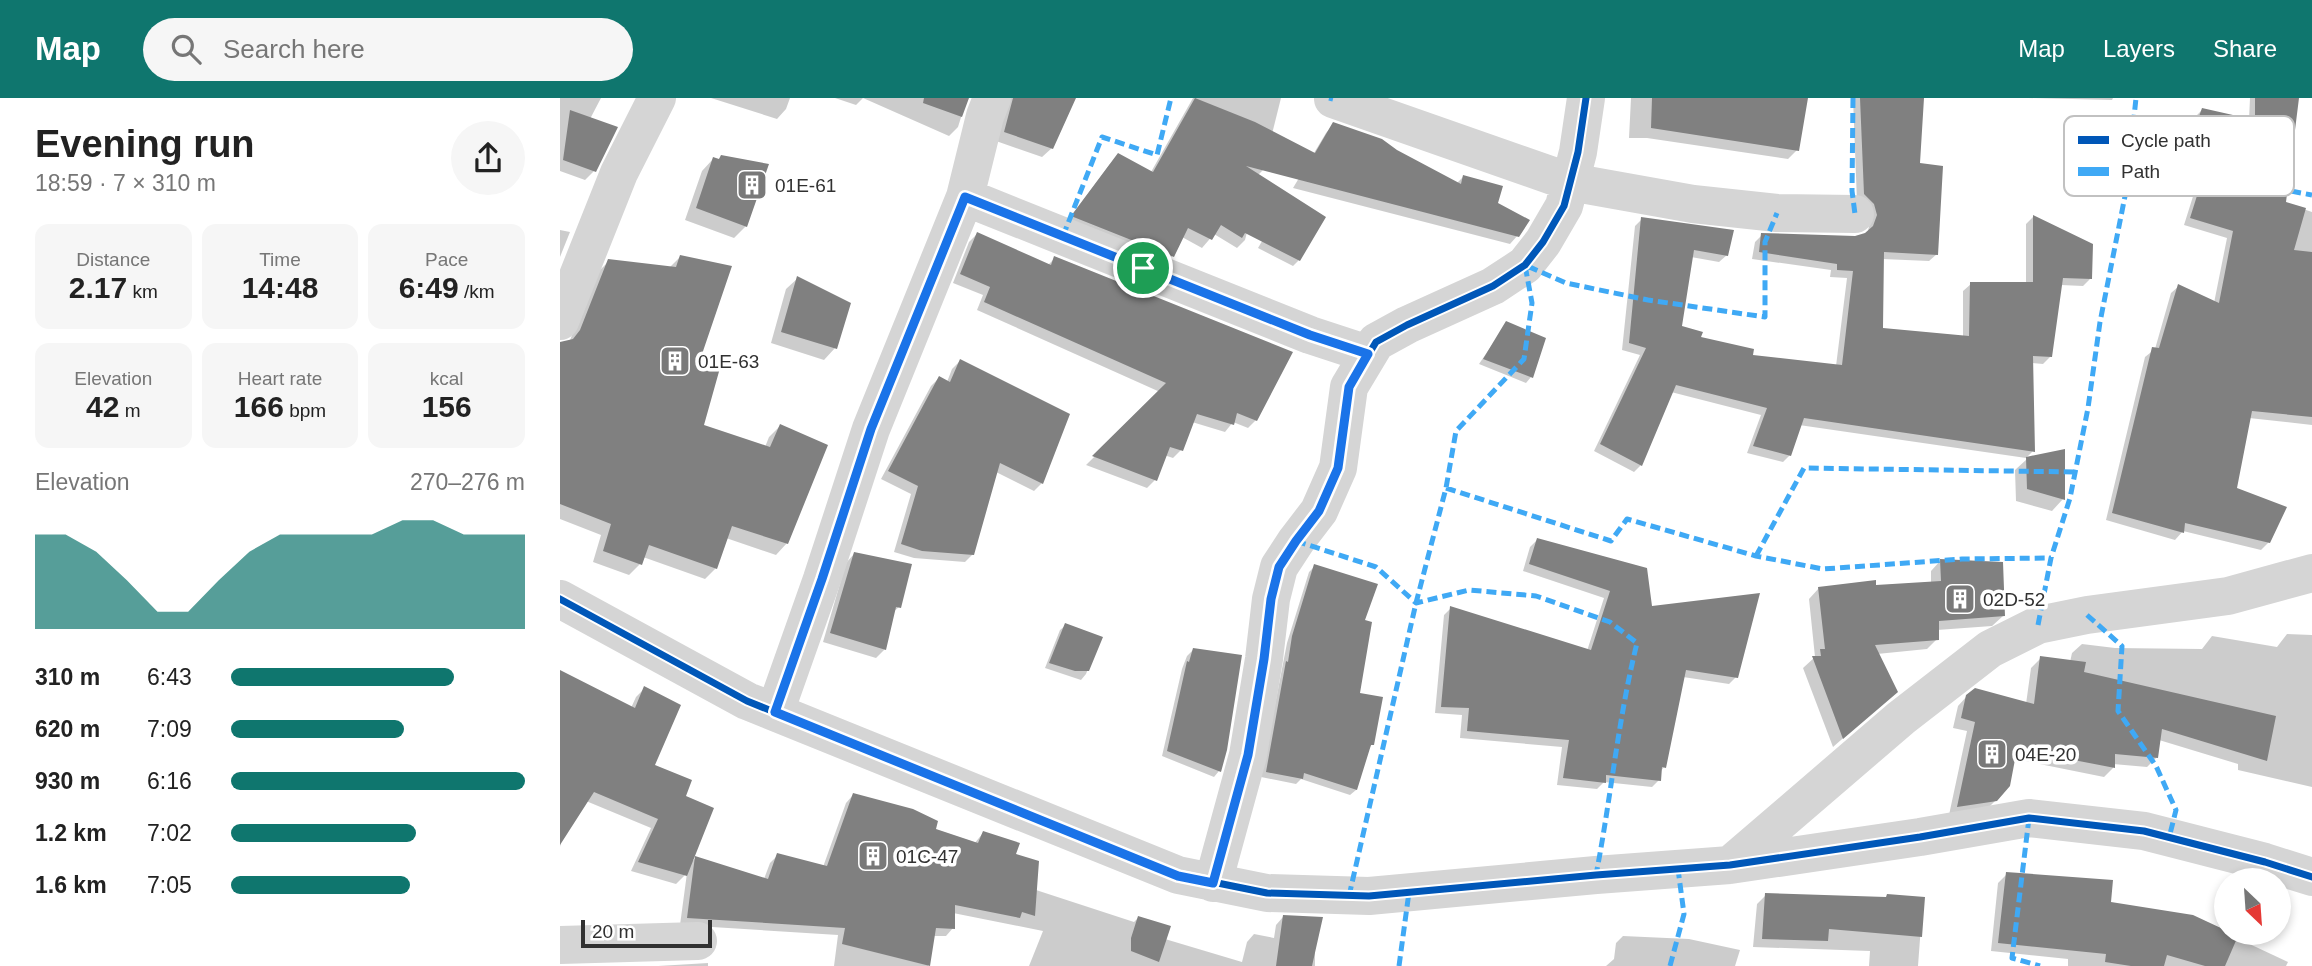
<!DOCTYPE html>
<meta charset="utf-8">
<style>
:root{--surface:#fff;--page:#f6f6f6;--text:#222;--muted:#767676;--accent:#0f766e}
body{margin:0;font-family:Helvetica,sans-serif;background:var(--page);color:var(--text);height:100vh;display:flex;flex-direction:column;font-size:26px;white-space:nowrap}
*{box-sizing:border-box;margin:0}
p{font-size:23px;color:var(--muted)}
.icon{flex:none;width:38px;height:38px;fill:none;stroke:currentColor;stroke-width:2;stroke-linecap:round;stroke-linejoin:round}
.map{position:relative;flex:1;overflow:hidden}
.details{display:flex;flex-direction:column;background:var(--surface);width:560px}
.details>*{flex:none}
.needle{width:46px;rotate:155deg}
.controls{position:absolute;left:1654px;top:770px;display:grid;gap:14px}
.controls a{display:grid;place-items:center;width:77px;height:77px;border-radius:50%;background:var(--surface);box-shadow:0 4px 10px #0003;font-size:35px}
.scale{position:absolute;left:21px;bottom:18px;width:131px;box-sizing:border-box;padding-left:7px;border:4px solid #313131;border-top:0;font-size:19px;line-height:24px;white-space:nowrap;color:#313131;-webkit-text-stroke:5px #fff;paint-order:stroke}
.pin{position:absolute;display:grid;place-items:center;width:60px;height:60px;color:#fff;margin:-30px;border:4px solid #fff;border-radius:50%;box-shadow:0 2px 7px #0007}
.round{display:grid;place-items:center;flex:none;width:74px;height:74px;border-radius:37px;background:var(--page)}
.headline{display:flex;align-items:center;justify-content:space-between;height:119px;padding:0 35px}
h1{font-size:38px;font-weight:700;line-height:52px}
.metrics{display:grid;grid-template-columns:repeat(3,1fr);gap:10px;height:119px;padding:7px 35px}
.metrics div{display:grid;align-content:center;border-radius:14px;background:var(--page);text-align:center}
.metrics b{font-size:30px;font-weight:700}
.metrics small{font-size:19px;font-weight:400}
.metrics p{font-size:19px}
.chart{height:196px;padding:14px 35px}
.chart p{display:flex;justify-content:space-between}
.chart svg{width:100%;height:126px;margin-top:7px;fill:var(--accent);opacity:.7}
ul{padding:0 35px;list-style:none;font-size:23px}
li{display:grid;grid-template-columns:112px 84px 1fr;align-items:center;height:52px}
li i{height:18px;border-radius:9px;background:var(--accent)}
header{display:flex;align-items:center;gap:42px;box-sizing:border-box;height:98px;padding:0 35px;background:var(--accent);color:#fff}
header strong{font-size:33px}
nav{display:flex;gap:38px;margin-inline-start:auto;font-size:24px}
.search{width:490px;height:63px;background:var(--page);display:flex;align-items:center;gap:18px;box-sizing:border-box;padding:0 24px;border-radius:38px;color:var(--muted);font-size:26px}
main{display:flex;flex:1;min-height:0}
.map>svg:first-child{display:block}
.shadow{fill:#0003}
.building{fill:#808080}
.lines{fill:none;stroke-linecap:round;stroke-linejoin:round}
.minor{stroke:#d5d5d5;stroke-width:38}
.quiet{stroke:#3fa9f5;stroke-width:5;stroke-dasharray:10 5;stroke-linecap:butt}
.cycleway-casing{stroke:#fff;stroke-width:11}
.cycleway{stroke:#0057b8;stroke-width:7}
.route-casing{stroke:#fff;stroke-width:14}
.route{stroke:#1a73e8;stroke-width:9}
.labels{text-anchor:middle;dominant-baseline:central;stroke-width:7;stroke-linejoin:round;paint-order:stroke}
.poi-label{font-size:19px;fill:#313131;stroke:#fff;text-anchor:start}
.key{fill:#fff;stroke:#c1c1c1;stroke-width:2}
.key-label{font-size:19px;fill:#313131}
</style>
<header>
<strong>Map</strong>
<div class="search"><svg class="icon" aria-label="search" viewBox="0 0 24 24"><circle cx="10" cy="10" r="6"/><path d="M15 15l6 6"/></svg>Search here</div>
<nav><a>Map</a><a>Layers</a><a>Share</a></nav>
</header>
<main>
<section class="details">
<div class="headline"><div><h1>Evening run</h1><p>18:59 · 7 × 310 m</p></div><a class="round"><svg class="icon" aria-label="share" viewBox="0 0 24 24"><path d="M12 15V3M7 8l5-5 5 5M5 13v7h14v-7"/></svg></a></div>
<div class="metrics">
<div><p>Distance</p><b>2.17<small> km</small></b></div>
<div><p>Time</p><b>14:48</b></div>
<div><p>Pace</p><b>6:49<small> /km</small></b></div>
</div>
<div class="metrics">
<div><p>Elevation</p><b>42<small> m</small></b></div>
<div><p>Heart rate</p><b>166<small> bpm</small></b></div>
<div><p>kcal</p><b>156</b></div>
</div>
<div class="chart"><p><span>Elevation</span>270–276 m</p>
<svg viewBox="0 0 160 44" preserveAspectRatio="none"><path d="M0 44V11L10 11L20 17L30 27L40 38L50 38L60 27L70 17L80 11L90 11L100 11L110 11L120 6L130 6L140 11L150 11L160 11V44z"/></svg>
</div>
<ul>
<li><b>310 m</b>6:43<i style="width:76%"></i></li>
<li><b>620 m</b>7:09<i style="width:59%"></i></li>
<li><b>930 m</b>6:16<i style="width:100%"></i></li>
<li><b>1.2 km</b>7:02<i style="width:63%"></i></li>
<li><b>1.6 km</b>7:05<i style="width:61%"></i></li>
</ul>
</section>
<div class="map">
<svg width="1752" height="868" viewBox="0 0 1752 868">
<rect width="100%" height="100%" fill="#fff"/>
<path class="shadow" d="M 0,0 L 41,0 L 30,21 L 34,73 L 25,82 L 0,73 Z
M 151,0 L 230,0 L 226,11 L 217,21 Z
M 275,0 L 303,0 L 296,7 Z
M 303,0 L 407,0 L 398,29 L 389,38 Z
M 442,0 L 514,0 L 492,50 L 482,59 L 436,43 Z
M 633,0 L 721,0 L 703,72 L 697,78 L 701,80 L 685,142 L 677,150 L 654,136 L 642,150 L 622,139 L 612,158 L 604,167 L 505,127 L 550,66 L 591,74 Z
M 1071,0 L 1246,0 L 1237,52 L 1228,61 L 1087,40 L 1069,40 Z
M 1293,0 L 1362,0 L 1358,66 L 1377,156 L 1369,163 L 1322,161 L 1322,231 L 1403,239 L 1403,193 L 1411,186 L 1466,186 L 1466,126 L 1473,119 L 1530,181 L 1523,188 L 1501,187 L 1491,258 L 1483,266 L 1472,265 L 1473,353 L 1466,360 L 1239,327 L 1230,357 L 1223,364 L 1187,355 L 1201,317 L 1111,294 L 1081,367 L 1074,374 L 1034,353 L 1080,257 L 1062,252 L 1075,128 L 1082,121 L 1167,157 L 1159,164 L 1131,159 L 1120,229 L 1139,240 L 1191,259 L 1276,268 L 1287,180 L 1270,179 L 1271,172 L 1192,161 L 1195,144 L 1202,137 L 1295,140 L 1307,136 L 1310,125 L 1297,104 Z
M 1468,0 L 1553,0 L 1552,2 Z
M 1690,0 L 1737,0 L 1725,105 L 1752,114 L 1752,327 L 1689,320 L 1675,391 L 1709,444 L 1701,452 L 1623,433 L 1615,442 L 1546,422 L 1585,259 L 1595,251 L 1611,195 L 1619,188 L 1654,205 L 1667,140 L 1624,127 L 1646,57 L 1624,51 L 1635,19 L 1642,12 L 1689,22 Z
M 774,26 L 897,85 L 903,79 L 935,106 L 958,137 L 950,146 L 733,90 L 766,35 Z
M 161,59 L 186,128 L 174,140 L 125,122 L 142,73 L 153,61 L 158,62 Z
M 725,104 L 739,162 L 733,168 L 698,150 Z
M 0,132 L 10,134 L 0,159 Z
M 417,136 L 488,167 L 495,160 L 696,322 L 688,330 L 673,324 L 665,334 L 632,324 L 621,352 L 613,360 L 604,357 L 595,382 L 587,390 L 526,367 L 600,294 L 417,212 L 423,197 L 393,185 L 409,144 Z
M 120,159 L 138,263 L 142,328 L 205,349 L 209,339 L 220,328 L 227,445 L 216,457 L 166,440 L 156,470 L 145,481 L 83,459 L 80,466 L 69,477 L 33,464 L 41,437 L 0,421 L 0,267 L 37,175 L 49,163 L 109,170 Z
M 238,180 L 289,206 L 275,250 L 264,262 L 211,245 L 226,191 Z
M 947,225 L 971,279 L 966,285 L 919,266 Z
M 400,263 L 482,385 L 474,393 L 436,374 L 413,456 L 405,464 L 354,460 L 334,454 L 351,396 L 321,381 L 371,288 L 379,280 L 387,284 L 392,271 Z
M 1467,361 L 1503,401 L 1492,413 L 1456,403 L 1455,372 Z
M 977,442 L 1091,510 L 1176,579 L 1169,586 L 1123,579 L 1104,669 L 1100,674 L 1099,682 L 1092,689 L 1044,684 L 1037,691 L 997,687 L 1002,649 L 900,640 L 902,617 L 875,615 L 884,517 L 891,510 L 1027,553 L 1044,500 L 963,473 L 970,449 Z
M 294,456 L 339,509 L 332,515 L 325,551 L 316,560 L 263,544 L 286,465 Z
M 1381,462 L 1443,518 L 1432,528 L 1377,532 L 1377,541 L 1367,551 L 1317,556 L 1336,594 L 1273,649 L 1243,570 L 1255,559 L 1249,501 L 1259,490 L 1371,485 L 1371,473 Z
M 755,468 L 812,646 L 809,650 L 796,692 L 790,697 L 741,681 L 736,686 L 701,679 L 727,545 L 749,474 Z
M 506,527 L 540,540 L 526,576 L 521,582 L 485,570 L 500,532 Z
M 1727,536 L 1752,537 L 1752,689 L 1678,672 L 1678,666 L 1599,642 L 1597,659 L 1587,669 L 1553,666 L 1553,670 L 1544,679 L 1454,661 L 1436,702 L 1426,712 L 1389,717 L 1407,633 L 1393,630 L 1398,608 L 1407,598 L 1466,606 L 1471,570 L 1481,560 L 1510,564 L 1512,555 L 1522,546 L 1555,550 L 1642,551 L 1652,538 L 1717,549 Z
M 633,552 L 659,673 L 654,679 L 602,658 L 622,571 L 627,558 Z
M 0,574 L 71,610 L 76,599 L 84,591 L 93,668 L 124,699 L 130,765 L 136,760 L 204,781 L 210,765 L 218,757 L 263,769 L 286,705 L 293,697 L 374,732 L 414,746 L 423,735 L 453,757 L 476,792 L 574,824 L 578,820 L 605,841 L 682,864 L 687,844 L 694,836 L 714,840 L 716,827 L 723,819 L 755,848 L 755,868 L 469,868 L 483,833 L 393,815 L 393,830 L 386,838 L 373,838 L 368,868 L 274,868 L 278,837 L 120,827 L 127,775 L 116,786 L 71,773 L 91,730 L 26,703 L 2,740 L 0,749 Z
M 1447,776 L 1549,806 L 1632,819 L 1728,864 L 1726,868 L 1508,868 L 1508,861 L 1431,853 L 1438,785 Z
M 1206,797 L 1363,801 L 1358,868 L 1309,868 L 1310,853 L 1193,849 L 1197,806 Z
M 1063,838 L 1129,841 L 1180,852 L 1175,868 L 1046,868 L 1054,861 L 1056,845 Z
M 148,865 L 148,868 L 98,868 Z"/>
<path class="building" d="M 364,0 L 409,0 L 402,19 L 363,5 Z
M 453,0 L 516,0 L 493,51 L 444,34 Z
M 635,0 L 695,24 L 755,55 L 773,24 L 822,41 L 837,52 L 901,86 L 903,77 L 943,88 L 938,105 L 970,122 L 959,139 L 686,68 L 766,119 L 740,163 L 685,135 L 682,140 L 661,127 L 652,142 L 628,130 L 614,159 L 511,118 L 558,55 L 593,74 Z
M 1092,0 L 1248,0 L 1239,53 L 1091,30 Z
M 1300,0 L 1364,0 L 1360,65 L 1383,68 L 1378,157 L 1324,154 L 1323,230 L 1409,238 L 1410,184 L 1473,184 L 1473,117 L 1533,146 L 1532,181 L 1503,180 L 1492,259 L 1473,258 L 1475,354 L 1244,320 L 1231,358 L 1193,348 L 1207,310 L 1116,287 L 1082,368 L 1040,346 L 1086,250 L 1069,245 L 1081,119 L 1174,132 L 1168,158 L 1134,152 L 1122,228 L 1143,234 L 1141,239 L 1194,251 L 1193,257 L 1282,267 L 1293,173 L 1277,172 L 1277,166 L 1199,154 L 1201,135 L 1295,138 L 1305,135 L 1313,128 L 1317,117 L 1314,106 L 1304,96 Z
M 1695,0 L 1739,0 L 1726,104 L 1746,110 L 1734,152 L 1752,154 L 1752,319 L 1692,313 L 1677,390 L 1727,409 L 1710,445 L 1625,425 L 1624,435 L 1552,415 L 1592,249 L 1599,250 L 1618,186 L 1659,205 L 1673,133 L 1630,120 L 1652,50 L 1630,44 L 1642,10 L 1695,22 Z
M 10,12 L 58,29 L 36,74 L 3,62 Z
M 161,57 L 209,66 L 187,129 L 136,110 L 153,59 L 159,61 Z
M 417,134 L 491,167 L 494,158 L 733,254 L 697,323 L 677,315 L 674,327 L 637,316 L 623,353 L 610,349 L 597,383 L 532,358 L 606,285 L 424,204 L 430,189 L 400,176 Z
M 120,157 L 172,168 L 140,262 L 160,270 L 144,327 L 210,349 L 220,326 L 268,347 L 228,446 L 172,428 L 157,471 L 89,447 L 82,467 L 43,453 L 51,426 L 0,406 L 0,244 L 13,241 L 20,232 L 48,161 L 116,169 Z
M 237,178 L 291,205 L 277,251 L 221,234 Z
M 946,223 L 986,240 L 973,280 L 923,261 Z
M 400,261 L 510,316 L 483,386 L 440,365 L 414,457 L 362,453 L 341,446 L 358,388 L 328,373 L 379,278 L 390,284 Z
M 1505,351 L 1505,402 L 1467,391 L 1466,359 Z
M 977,440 L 1087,470 L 1092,508 L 1200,495 L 1178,580 L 1126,572 L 1106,670 L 1102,669 L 1101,683 L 1046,677 L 1046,685 L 1003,680 L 1009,642 L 907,633 L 909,610 L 881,609 L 890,508 L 1031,552 L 1050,493 L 969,466 Z
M 294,454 L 352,466 L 341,510 L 336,509 L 326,552 L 270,535 Z
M 1380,461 L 1443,464 L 1445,518 L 1379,523 L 1379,542 L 1315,547 L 1338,594 L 1283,641 L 1252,558 L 1261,558 L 1260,551 L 1265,551 L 1258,489 L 1316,482 L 1316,487 L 1381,483 Z
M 754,466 L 818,486 L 805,522 L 812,524 L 800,595 L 823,599 L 814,647 L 811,647 L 797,692 L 744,675 L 743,681 L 706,674 L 726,563 L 728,564 L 732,538 Z
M 505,525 L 543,539 L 529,573 L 515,573 L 489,565 Z
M 633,550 L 682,557 L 667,652 L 661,674 L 607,653 L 627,563 L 629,564 Z
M 1480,558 L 1526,564 L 1524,574 L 1716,618 L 1707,663 L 1602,631 L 1598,660 L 1555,656 L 1555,670 L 1457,651 L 1450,688 L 1437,703 L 1397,709 L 1415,624 L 1401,620 L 1406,597 L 1415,590 L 1474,606 Z
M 0,572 L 75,610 L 84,588 L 121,607 L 95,667 L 132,682 L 126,698 L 154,710 L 127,778 L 78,764 L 98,721 L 34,694 L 0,747 Z
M 293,695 L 353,711 L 378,723 L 376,731 L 418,745 L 423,733 L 460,745 L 456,756 L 479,763 L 475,818 L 462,814 L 460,820 L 395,807 L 395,831 L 376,830 L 370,868 L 282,846 L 285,830 L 127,820 L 135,758 L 208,781 L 217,755 L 267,768 Z
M 1446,774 L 1553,782 L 1551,804 L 1633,817 L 1678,838 L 1665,868 L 1645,868 L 1607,857 L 1604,868 L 1571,868 L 1545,864 L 1546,856 L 1438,845 Z
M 1205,795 L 1326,799 L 1327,796 L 1365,799 L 1362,839 L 1269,831 L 1268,843 L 1202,841 Z
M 723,817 L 763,819 L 752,868 L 716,868 Z
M 578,818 L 611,828 L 599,864 L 571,853 L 571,840 Z"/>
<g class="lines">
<path class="minor" d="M 773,1 L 1010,84 L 1133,106 L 1217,115 L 1295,116
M 405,99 L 750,237 L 808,256
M 0,223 L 59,75 L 97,0
M 0,501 L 187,603 L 618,777 L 707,795 L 809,798 L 1036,777 L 1170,767 L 1360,739 L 1469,720 L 1584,733 L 1705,764 L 1752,779
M 215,614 L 262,481 L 311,331 L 405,99 L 425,18 L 432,0
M 1170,767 L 1341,620 L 1430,551 L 1478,527 L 1527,517 L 1668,498 L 1752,475
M 653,785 L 688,657 L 704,561 L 711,501 L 719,469 L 736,443 L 759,413 L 778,370 L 789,289 L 816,244 L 847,227 L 933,188 L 965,167 L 983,144 L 1004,108 L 1018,54 L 1026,0
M 0,847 L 138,843"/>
<path class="quiet" d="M 769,0 L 773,1
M 1293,0 L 1292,93 L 1295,116
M 1570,61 L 1669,88 L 1720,91 L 1752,97
M 503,138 L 542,39 L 597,57 L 611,0
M 886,390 L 1051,443 L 1067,421 L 1196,458 L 1263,471 L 1402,461 L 1491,460
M 736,443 L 816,469 L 856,505 L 909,492 L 976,498 L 1050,524 L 1077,545 C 1058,621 1051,700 1036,777
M 1196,458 L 1244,370 L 1515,374
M 1527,517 L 1562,548 L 1558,613 L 1596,668 L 1616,712 L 1609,740
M 1478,527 L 1491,460 L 1510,400 L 1528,310 L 1540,224 L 1567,88 L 1576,0
M 1469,720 L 1452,860 L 1480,868
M 789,798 L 856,505 L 886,390 L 896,333 L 964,261 L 972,205 L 965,167 L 1006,185 L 1088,202 L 1205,219 L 1205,144 L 1217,115
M 839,868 L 849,794
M 1110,868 L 1124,816 L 1118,771"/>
<g class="cycleway-casing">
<path id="cycleway" d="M 0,501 L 187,603 L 618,777 L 707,795 L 809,798 L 1036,777 L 1170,767 L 1360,739 L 1469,720 L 1584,733 L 1705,764 L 1752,779
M 653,785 L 688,657 L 704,561 L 711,501 L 719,469 L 736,443 L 759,413 L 778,370 L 789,289 L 816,244 L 847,227 L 933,188 L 965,167 L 983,144 L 1004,108 L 1018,54 L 1026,0"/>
</g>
<use href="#cycleway" class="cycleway"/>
</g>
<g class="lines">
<g class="route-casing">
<path id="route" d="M 405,99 L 750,237 L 808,256 L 789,289 L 778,370 L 759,413 L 736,443 L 719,469 L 711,501 L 704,561 L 688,657 L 653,785 L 618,778 L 215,614 L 262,481 L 311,331 Z"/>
</g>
<use href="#route" class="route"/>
</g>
<defs>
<g id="building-square" transform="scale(1.575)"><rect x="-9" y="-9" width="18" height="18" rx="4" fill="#797979" stroke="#fff"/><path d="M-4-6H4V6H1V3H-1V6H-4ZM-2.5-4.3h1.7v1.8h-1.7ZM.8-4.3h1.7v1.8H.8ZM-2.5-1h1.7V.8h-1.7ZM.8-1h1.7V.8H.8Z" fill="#fff"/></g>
</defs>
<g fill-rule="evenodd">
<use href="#building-square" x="192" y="87"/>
<use href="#building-square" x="115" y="263"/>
<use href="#building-square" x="1400" y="501"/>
<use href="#building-square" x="1432" y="656"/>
<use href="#building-square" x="313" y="758"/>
</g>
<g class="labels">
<g class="poi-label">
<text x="215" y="87">01E-61</text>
<text x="138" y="263">01E-63</text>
<text x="1423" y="501">02D-52</text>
<text x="1455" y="656">04E-20</text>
<text x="336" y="758">01C-47</text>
</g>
</g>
<rect x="1504" y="18" width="230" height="80" rx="10" class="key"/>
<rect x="1518" y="38" width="31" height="8" fill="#0057b8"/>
<rect x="1518" y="69" width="31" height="9" fill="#3fa9f5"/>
<g class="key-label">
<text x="1561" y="49">Cycle path</text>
<text x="1561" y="80">Path</text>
</g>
</svg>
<div class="controls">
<a><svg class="needle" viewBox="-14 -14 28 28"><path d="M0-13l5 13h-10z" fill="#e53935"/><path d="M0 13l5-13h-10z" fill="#767676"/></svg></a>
</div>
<div class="scale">20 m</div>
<div class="pin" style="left:583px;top:170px;background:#1e9e55"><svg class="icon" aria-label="arrive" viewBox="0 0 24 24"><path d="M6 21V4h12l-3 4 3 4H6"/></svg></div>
</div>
</main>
